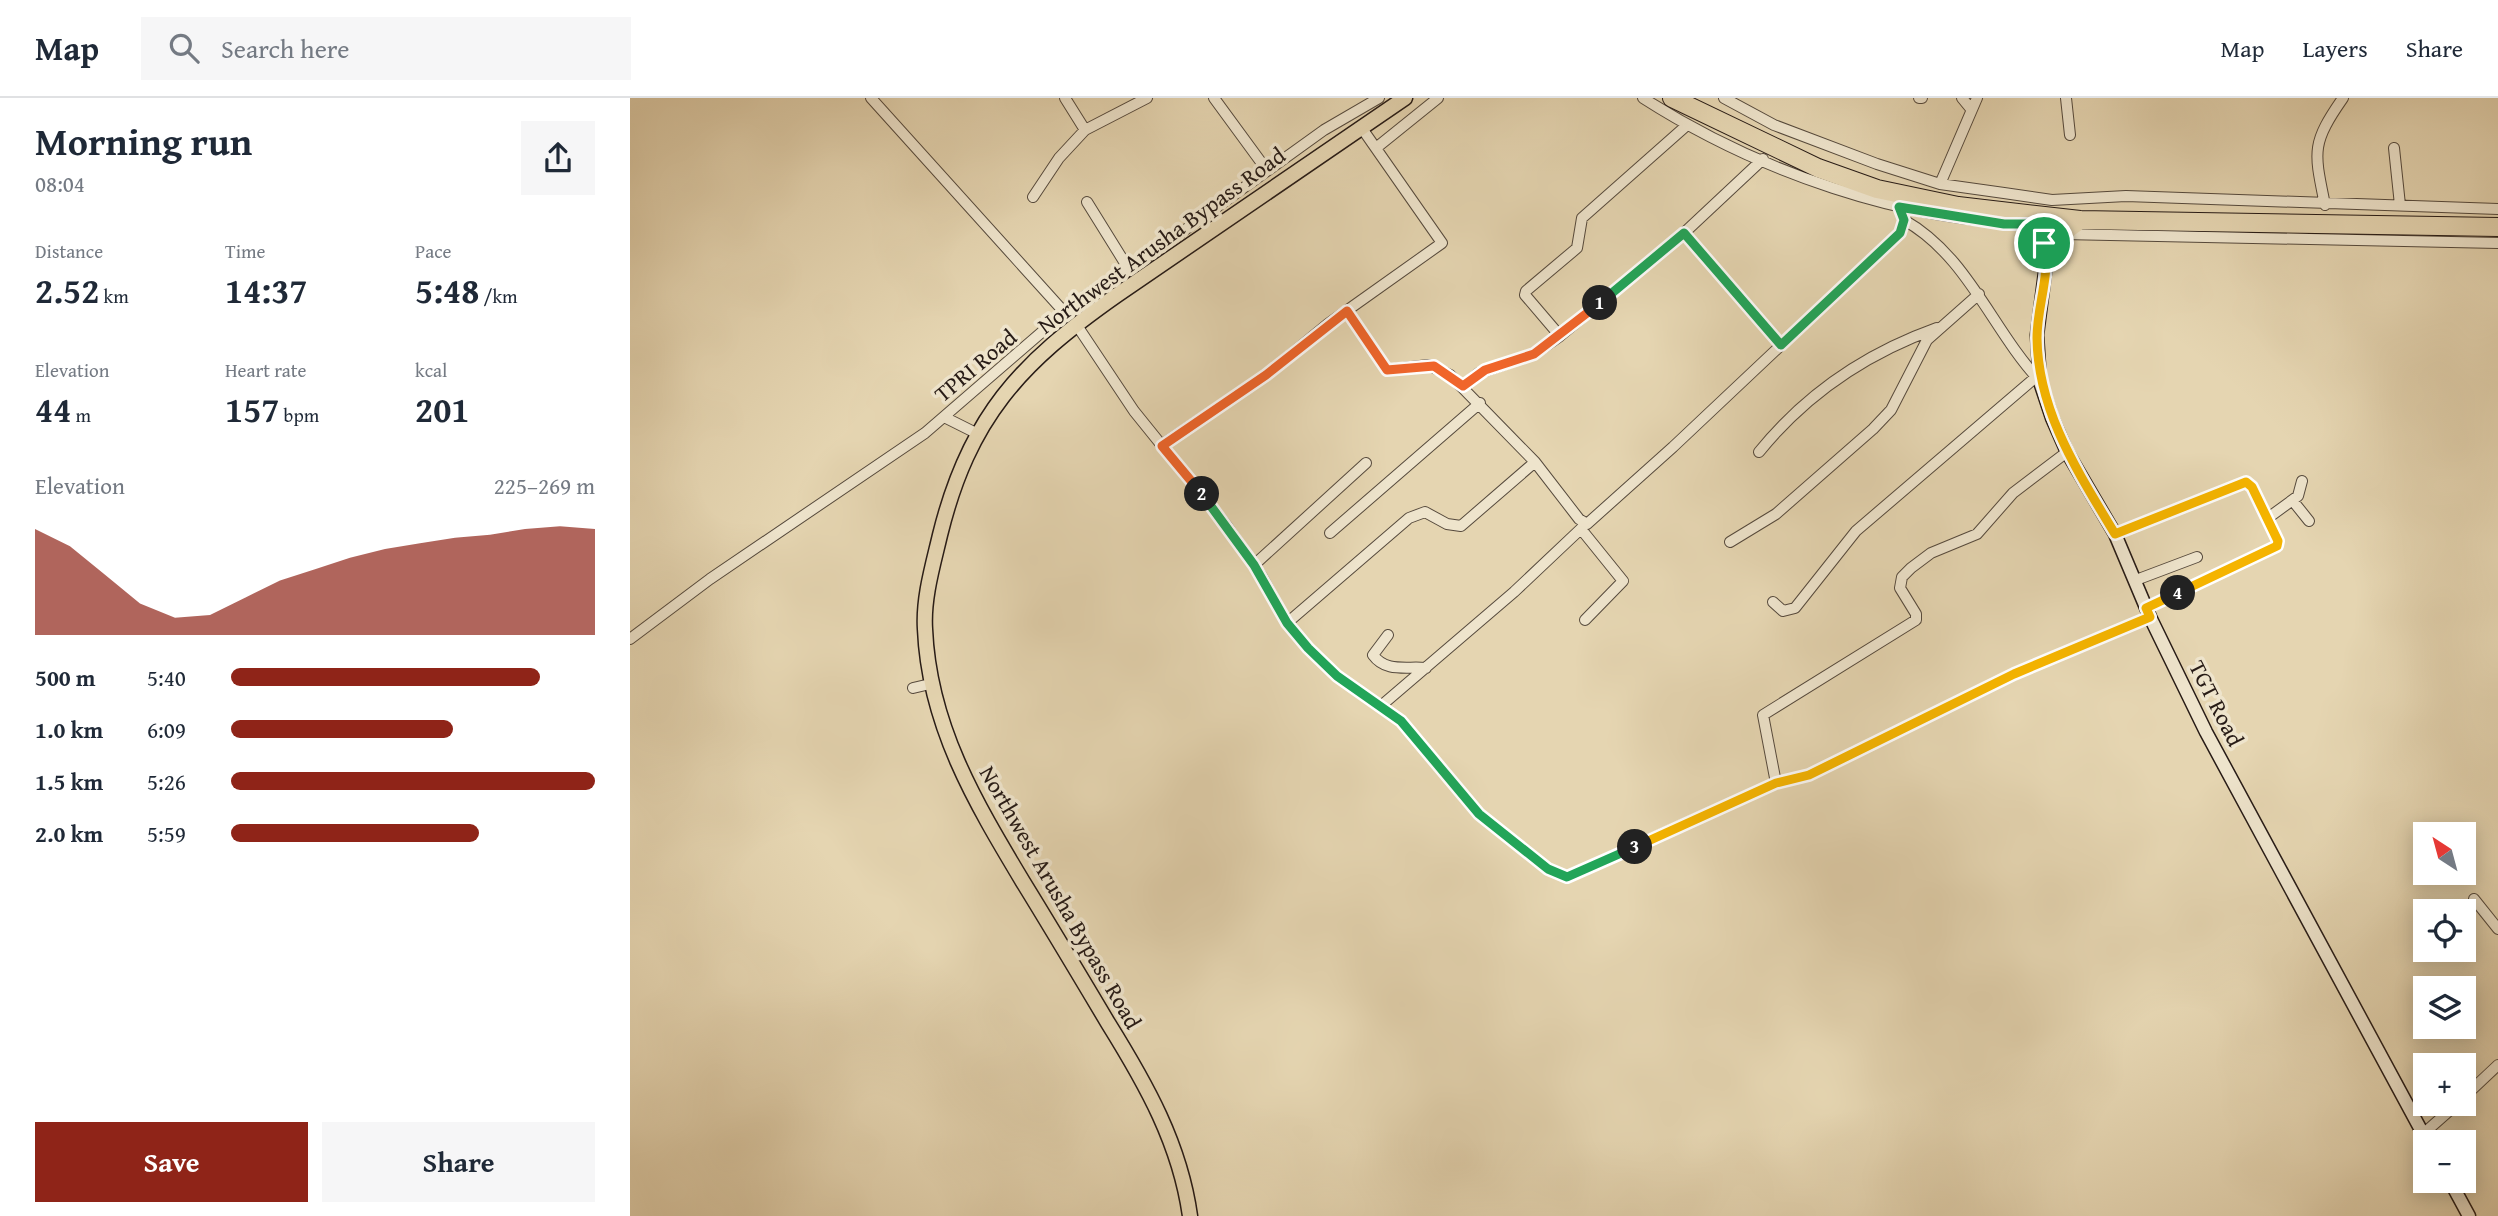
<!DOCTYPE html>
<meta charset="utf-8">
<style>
:root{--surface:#fff;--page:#f6f6f7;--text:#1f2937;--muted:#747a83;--line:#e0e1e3;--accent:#8f2418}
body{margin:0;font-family:"Gentium Book Plus",serif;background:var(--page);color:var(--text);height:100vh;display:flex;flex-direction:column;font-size:26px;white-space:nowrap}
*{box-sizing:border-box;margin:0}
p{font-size:23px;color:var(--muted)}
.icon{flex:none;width:38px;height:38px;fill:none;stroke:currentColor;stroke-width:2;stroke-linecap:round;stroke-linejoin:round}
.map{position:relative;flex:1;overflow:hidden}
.details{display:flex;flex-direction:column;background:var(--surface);width:630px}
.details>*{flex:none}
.needle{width:46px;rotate:324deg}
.fabs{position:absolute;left:1783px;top:724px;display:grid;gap:14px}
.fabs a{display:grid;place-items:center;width:63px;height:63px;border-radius:0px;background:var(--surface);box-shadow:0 4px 18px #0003;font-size:35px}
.pin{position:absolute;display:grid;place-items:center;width:60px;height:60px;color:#fff;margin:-30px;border:4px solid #fff;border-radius:50%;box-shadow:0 2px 7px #0007}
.km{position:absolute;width:35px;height:35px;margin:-18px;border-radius:50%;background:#222;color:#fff;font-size:19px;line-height:35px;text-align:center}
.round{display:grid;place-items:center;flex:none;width:74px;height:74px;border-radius:0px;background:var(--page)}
.head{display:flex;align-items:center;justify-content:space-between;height:119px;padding:0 35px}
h1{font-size:38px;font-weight:600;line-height:52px}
.figures{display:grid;grid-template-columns:repeat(3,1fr);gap:10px;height:119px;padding:7px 35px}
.figures div{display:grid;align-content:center}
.figures b{font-size:35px;font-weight:600}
.figures small{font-size:19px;font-weight:400}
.figures p{font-size:19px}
.chart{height:196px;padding:14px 35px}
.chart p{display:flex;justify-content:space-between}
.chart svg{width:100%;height:126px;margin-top:7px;fill:var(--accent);opacity:.7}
.cta{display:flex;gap:14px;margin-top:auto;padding:14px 35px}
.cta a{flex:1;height:80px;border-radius:0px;background:var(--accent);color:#fff;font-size:28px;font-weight:600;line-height:80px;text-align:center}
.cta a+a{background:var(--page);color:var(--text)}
ul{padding:0 35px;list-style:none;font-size:23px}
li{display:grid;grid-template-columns:112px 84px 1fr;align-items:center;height:52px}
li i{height:18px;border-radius:9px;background:var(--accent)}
header{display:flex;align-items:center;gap:42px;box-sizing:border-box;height:98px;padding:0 35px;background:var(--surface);border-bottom:2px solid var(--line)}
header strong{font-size:33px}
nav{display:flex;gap:38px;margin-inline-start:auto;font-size:24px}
.search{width:490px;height:63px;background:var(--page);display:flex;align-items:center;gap:18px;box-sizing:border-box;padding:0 24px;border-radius:0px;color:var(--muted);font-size:26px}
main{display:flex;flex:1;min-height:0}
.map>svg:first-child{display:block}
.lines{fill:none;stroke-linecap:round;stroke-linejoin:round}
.street-casing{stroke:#564a3d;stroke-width:12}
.secondary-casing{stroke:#271b16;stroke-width:15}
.primary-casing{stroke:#271b16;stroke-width:17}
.highway-casing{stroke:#271b16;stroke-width:20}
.street{stroke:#eee4cc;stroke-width:10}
.secondary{stroke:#eee4cc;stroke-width:12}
.primary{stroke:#e5d5b1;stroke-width:14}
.highway{stroke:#e5d5b1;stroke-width:18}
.split-1-casing{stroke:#fff;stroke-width:14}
.split-2-casing{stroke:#fff;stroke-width:14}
.split-3-casing{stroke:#fff;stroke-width:14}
.split-4-casing{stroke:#fff;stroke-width:14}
.split-5-casing{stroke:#fff;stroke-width:14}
.split-1{stroke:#22a559;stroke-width:9}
.split-2{stroke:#f0652b;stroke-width:9}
.split-3{stroke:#22a559;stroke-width:9}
.split-4{stroke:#f5b400;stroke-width:9}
.split-5{stroke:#f5b400;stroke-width:9}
.labels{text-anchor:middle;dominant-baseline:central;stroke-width:7;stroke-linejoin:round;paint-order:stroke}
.street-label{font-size:23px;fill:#271b16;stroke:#eee4cc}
</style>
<header>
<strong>Map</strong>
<div class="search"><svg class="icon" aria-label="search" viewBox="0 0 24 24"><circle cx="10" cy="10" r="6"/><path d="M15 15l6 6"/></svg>Search here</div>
<nav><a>Map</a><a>Layers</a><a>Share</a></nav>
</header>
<main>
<section class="details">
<div class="head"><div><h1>Morning run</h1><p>08:04</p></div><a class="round"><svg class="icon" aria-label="share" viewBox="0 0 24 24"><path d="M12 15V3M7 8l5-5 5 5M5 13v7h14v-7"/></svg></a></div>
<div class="figures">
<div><p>Distance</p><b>2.52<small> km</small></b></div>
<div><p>Time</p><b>14:37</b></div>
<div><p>Pace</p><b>5:48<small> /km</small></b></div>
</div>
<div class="figures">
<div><p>Elevation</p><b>44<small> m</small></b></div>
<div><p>Heart rate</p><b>157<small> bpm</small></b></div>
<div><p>kcal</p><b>201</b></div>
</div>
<div class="chart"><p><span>Elevation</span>225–269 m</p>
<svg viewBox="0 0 160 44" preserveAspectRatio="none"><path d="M0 44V7L10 13L20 23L30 33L40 38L50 37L60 31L70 25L80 21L90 17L100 14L110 12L120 10L130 9L140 7L150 6L160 7V44z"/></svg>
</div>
<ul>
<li><b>500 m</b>5:40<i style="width:85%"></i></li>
<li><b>1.0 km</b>6:09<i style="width:61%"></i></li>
<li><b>1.5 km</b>5:26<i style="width:100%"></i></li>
<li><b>2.0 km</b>5:59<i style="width:68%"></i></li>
</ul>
<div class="cta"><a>Save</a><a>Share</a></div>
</section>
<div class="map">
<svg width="1868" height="1118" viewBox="0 0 1868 1118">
<rect width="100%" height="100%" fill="#e5d5b1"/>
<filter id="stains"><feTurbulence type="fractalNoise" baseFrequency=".00286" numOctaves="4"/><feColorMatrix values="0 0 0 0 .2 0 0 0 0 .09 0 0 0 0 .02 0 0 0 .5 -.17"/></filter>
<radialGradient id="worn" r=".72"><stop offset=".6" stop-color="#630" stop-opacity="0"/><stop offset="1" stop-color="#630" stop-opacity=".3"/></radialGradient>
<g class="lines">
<g class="street-casing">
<path id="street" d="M 241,0 L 435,215
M 435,0 L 455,32
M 584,0 L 636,71
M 1013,0 C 1127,73 1274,125 1410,126
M 1094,0 L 1144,27 L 1247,66 L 1310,86 L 1374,95 L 1422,102 L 1496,98 L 1868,111
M 1289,0 L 1292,0
M 1332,0 L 1341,11
M 1436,0 L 1440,37
M 746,50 L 808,0
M 1764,50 L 1770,107
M 1310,86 L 1347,0
M 403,99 L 429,60 L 455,32 L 517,0
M 457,104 L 498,170
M 1695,107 C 1684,53 1681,46 1713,0
M 1274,122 C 1338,158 1362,232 1410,283
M 1054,135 L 1151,247
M 1433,136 L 1868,145
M 717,213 L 757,272 L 798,267 L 820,277 L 905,364 L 949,421 L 957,426 L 1043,349 L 1270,135 L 1274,122 L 1269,109
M 446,226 L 504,313 L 596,427 L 632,479 L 657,525 L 678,550 L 707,578 L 771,623 L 849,716 L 918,771 L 937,779 L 1146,685 L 1179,677 L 1384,576 L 1520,519
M 930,238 L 895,197 L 896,193 L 947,150 L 952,120 L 1056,28
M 833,288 L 849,275 L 904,256 L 930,238 L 1054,135 L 1133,61
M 314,319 L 346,335
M 532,347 L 636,277 L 698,226 L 812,145 L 731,29
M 1129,354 C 1176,296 1237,255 1307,230
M 1663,403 L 1679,423
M 1638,420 L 1668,398 L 1672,383
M 951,431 L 993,483 L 955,522
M 700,435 L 850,305
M 1485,436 L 1616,384 L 1622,389 L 1648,443 L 1647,448 L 1516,510
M 1100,444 L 1146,416 L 1243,331 L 1261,312 L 1297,242 L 1349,196
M 624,467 L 736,365
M 1506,482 L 1567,459
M 1143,504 L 1153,513 L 1165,510 L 1226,433 L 1406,279
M 657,525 L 779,420 L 795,414 L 817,426 L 831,428 L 905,364
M 758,537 L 743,557 C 756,575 777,568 796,570
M 0,541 L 80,481 L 295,335 L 449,202 L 527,152 L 694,32 L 749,0
M 283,590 L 300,586
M 752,607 L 884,494 L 956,426
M 1146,685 L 1133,617 L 1286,522 L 1286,516 L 1270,490 L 1272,479 L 1281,470 L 1301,455 L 1347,436 L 1383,395 L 1437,354
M 1844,801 L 1868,831
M 1834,999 L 1868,967
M 1793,1036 L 1827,1006"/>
</g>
<g class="secondary-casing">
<path id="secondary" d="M 1408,119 L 1416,154
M 1422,120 L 1407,237 L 1410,284 L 1422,320 L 1437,354 L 1485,436 L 1520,519 L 1576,634 L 1798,1045
M 1820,1083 L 1839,1118"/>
</g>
<g class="primary-casing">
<path id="primary" d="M 560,1118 C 550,1046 516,986 478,925 C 450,878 422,831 393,784 C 345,704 299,627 295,531 C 293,500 303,467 310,437 C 339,319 390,265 487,197 L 775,0"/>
</g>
<g class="highway-casing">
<path id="highway" d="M 1042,0 L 1188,70 L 1247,91 L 1328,108 L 1450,122 L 1868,129
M 1421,143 L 1450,122"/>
</g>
<use href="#street" class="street"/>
<use href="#secondary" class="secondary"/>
<use href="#primary" class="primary"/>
<use href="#highway" class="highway"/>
</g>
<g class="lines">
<g class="split-1-casing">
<path id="split-1" d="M 970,205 L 1054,135 L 1151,247 L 1270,135 L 1274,122 L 1269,109 L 1374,126 L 1410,126 L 1414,145"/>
</g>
<g class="split-2-casing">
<path id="split-2" d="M 572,396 L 532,348 L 636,277 L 717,213 L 757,272 L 804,268 L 833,288 L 855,272 L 904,256 L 970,205"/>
</g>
<g class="split-3-casing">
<path id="split-3" d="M 572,396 L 624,467 L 657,525 L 678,550 L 707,578 L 771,623 L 849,716 L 918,771 L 937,779 L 1005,749"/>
</g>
<g class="split-4-casing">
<path id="split-4" d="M 1005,749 L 1146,685 L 1179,677 L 1384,576 L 1520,519 L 1516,510 L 1548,495"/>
</g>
<g class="split-5-casing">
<path id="split-5" d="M 1414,145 C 1421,177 1407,207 1407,240 C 1408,314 1448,374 1485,436 L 1616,384 L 1622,389 L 1648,443 L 1647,448 L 1548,495"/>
</g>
<use href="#split-1" class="split-1"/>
<use href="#split-2" class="split-2"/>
<use href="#split-3" class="split-3"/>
<use href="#split-4" class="split-4"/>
<use href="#split-5" class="split-5"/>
</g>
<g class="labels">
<g class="street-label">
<text transform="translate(531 142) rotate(-36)">Northwest Arusha Bypass Road</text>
<text transform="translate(345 267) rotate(-40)">TPRI Road</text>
<text transform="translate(1587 605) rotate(63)">TGT Road</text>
<text transform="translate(431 799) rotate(60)">Northwest Arusha Bypass Road</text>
</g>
</g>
<rect width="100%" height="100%" filter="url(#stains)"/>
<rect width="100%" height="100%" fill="url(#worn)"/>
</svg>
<div class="fabs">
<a><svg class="needle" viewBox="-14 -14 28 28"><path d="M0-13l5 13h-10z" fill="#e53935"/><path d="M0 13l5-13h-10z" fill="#747a83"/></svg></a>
<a><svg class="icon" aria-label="locate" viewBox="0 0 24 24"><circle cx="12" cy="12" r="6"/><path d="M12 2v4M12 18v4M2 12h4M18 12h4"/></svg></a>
<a><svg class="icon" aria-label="layers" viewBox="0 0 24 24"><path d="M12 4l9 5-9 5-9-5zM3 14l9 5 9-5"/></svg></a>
<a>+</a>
<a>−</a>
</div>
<div class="pin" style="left:1414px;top:145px;background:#1e9e55"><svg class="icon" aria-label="arrive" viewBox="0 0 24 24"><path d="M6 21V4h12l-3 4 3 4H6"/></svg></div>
<b class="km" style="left:970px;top:205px">1</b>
<b class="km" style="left:572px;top:396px">2</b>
<b class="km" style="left:1005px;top:749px">3</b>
<b class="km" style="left:1548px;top:495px">4</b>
</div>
</main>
